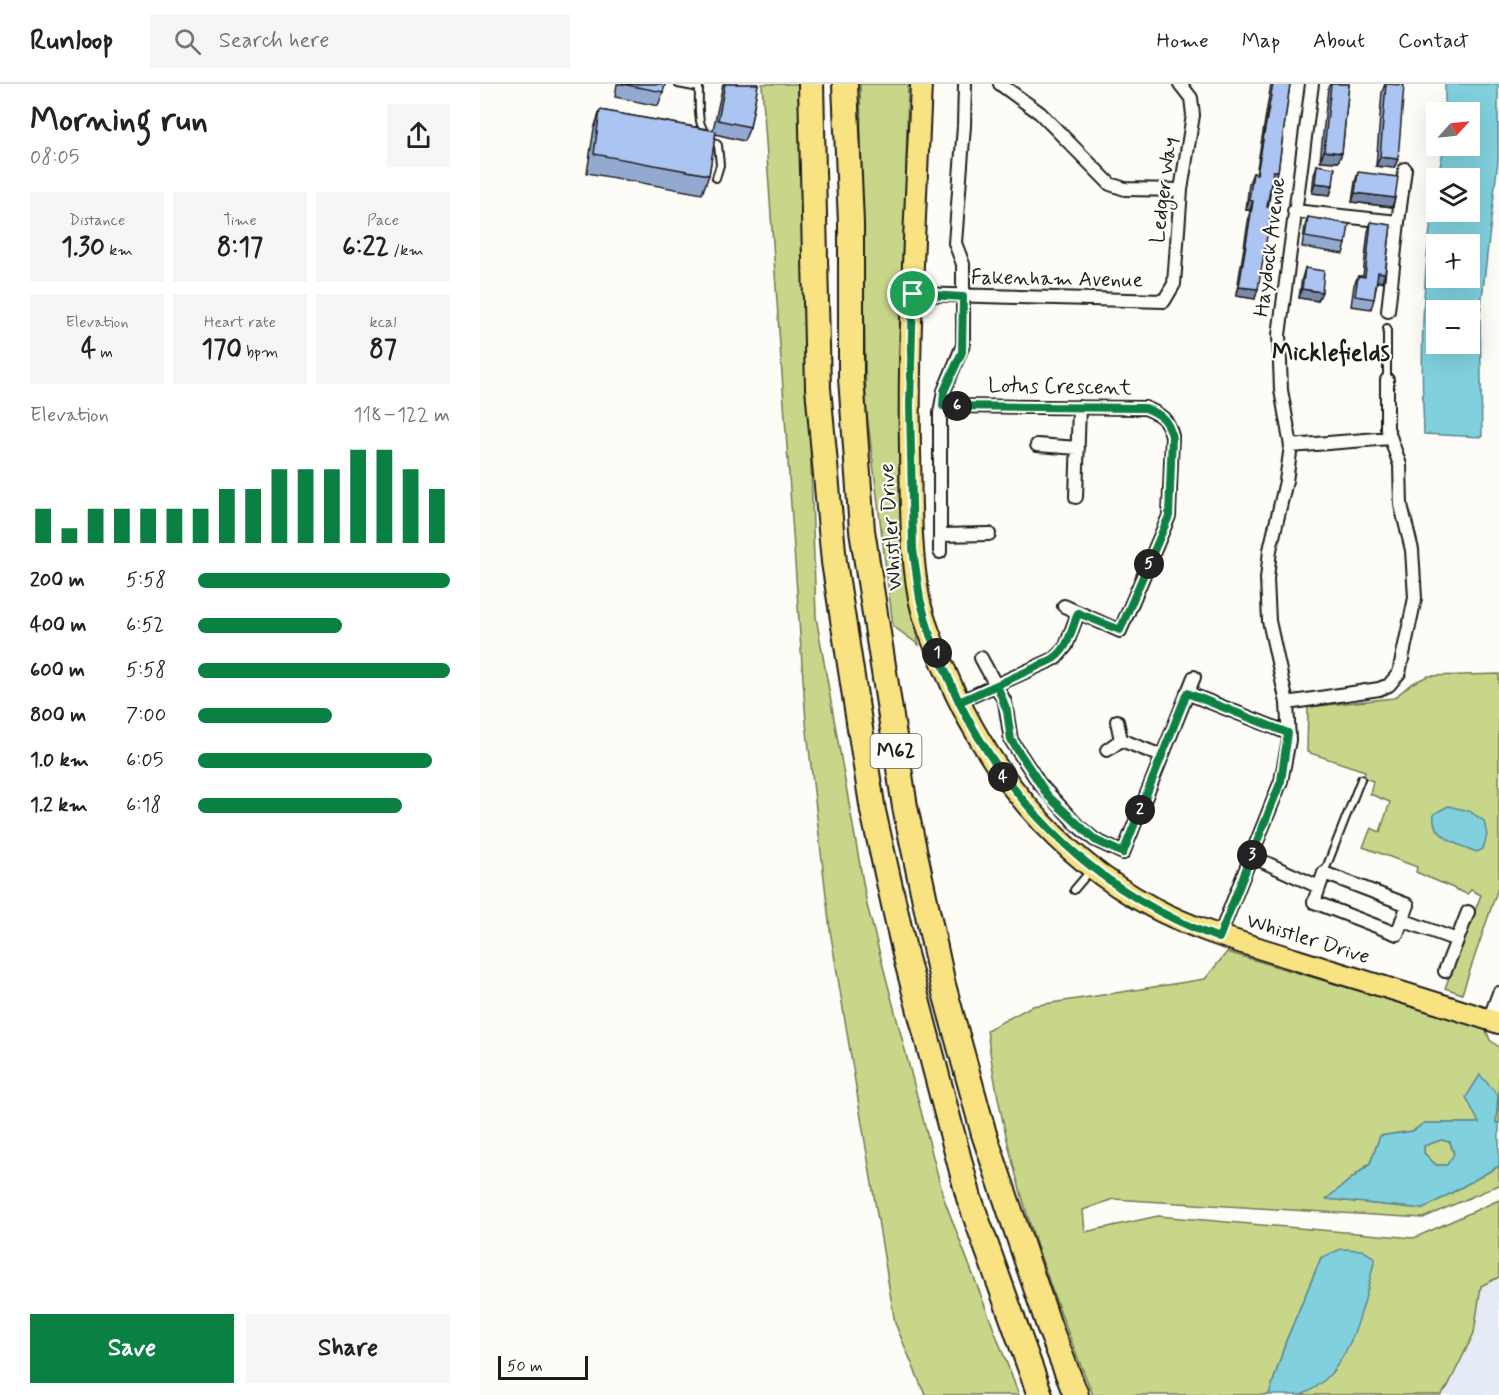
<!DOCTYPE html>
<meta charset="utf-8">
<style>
:root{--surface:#fff;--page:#f6f6f6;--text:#222;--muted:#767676;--line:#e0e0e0;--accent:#0b8043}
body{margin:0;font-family:Mynerve,sans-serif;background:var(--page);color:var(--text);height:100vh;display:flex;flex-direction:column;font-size:22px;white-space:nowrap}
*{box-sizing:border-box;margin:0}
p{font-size:20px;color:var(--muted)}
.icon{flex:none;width:33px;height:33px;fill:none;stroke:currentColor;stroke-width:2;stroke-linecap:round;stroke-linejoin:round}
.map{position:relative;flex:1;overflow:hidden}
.panel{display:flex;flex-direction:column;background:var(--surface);width:480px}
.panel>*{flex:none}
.needle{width:39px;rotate:63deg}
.fabs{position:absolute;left:946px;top:18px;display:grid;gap:12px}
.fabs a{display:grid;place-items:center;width:54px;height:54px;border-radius:0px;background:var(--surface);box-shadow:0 6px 24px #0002;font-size:30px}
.scale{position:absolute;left:18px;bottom:15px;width:90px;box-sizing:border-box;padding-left:6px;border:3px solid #1c1c1c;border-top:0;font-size:16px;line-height:21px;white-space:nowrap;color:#1c1c1c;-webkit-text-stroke:4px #fdfcf7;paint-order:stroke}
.pin{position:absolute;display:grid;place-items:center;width:51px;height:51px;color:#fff;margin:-26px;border:3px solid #fff;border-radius:50%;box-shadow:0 2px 6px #0007}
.km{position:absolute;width:30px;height:30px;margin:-15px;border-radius:50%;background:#222;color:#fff;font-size:16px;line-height:30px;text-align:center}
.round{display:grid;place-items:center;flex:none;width:63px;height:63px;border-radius:0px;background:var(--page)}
.headline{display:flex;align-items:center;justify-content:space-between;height:102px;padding:0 30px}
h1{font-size:33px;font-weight:700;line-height:45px}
.metrics{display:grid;grid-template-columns:repeat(3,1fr);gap:9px;height:102px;padding:6px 30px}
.metrics div{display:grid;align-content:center;border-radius:0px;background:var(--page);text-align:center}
.metrics b{font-size:26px;font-weight:700}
.metrics small{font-size:16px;font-weight:400}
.metrics p{font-size:16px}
.chart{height:168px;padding:12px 30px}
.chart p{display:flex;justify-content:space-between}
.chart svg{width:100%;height:108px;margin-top:6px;stroke:var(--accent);stroke-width:6}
.button{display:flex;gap:12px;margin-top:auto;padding:12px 30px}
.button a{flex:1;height:69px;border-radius:0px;background:var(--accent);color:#fff;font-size:24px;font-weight:700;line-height:69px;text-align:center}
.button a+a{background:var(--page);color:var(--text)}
ul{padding:0 30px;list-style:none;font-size:20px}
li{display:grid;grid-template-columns:96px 72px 1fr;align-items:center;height:45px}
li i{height:15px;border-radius:8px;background:var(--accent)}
header{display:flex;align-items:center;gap:36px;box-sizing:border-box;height:84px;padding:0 30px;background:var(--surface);border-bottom:2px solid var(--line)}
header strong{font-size:28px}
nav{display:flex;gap:33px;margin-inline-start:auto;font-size:21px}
.search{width:420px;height:54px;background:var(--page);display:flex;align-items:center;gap:15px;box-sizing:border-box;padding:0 21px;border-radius:0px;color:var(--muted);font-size:22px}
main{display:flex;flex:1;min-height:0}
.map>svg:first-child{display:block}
.built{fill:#e5ebf6}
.green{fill:#c8d68a;stroke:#727953;stroke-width:1.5}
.water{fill:#81d0de;stroke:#598890;stroke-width:1.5;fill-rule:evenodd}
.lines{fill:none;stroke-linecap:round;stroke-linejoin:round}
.lane-casing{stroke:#1c1c1c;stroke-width:10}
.street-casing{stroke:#1c1c1c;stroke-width:16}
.primary-casing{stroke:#1c1c1c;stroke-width:24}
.highway-casing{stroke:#1c1c1c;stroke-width:28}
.lane{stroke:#fdfcf7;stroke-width:6}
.street{stroke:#fdfcf7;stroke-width:12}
.primary{stroke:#f8e281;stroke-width:20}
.highway{stroke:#f8e281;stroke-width:24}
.wall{fill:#94a9d0;stroke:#1c1c1c;stroke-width:1.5}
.shaded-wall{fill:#7889a9;stroke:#1c1c1c;stroke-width:1.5}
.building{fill:#acc4f2;stroke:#1c1c1c;stroke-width:1.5}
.route-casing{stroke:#fff;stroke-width:12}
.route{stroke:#0b8043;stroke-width:8}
.labels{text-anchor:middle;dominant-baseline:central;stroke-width:4.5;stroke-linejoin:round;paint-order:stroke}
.shield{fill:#fdfcf7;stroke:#605f5e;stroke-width:1.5}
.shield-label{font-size:20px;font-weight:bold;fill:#1c1c1c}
.street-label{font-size:21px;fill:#1c1c1c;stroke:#fdfcf7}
.quarter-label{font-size:24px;font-weight:bold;fill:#1c1c1c;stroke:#fdfcf7}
</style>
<header>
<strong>Runloop</strong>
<div class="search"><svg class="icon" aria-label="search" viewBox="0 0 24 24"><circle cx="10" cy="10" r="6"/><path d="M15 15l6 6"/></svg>Search here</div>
<nav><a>Home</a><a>Map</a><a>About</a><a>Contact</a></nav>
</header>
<main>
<section class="panel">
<div class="headline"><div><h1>Morning run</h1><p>08:05</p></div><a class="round"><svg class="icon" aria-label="share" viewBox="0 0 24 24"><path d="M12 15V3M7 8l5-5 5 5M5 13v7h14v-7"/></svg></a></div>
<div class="metrics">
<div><p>Distance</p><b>1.30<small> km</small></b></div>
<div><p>Time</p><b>8:17</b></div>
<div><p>Pace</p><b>6:22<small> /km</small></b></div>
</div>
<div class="metrics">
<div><p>Elevation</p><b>4<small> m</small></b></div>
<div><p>Heart rate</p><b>170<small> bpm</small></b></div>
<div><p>kcal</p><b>87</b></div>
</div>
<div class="chart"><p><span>Elevation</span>118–122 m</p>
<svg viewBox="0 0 160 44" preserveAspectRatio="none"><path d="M5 44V30M15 44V38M25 44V30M35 44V30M45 44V30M55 44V30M65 44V30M75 44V22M85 44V22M95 44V14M105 44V14M115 44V14M125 44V6M135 44V6M145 44V14M155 44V22"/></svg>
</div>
<ul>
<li><b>200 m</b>5:58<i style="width:100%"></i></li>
<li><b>400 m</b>6:52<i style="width:57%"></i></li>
<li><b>600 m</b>5:58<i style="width:100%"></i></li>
<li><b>800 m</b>7:00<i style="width:53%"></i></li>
<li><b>1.0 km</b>6:05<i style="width:93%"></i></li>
<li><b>1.2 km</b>6:18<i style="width:81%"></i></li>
</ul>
<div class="button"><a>Save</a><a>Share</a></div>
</section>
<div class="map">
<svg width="1019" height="1311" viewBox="0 0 1019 1311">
<rect width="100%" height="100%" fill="#fdfcf7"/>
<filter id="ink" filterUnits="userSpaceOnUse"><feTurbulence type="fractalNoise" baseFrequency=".0167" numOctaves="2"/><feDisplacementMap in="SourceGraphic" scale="12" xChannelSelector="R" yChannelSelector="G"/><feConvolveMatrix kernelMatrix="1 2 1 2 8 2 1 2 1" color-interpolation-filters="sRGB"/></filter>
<g filter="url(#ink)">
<path class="built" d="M 1019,1193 L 1019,1311 L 961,1311 L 968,1302 L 994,1249 L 1001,1202 Z"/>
<path class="green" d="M 282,0 L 318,0 L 336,533 L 387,821 L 464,1115 L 539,1311 L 445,1311 L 415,1239 L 350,846 L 326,638 Z
M 380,0 L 428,0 L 419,395 L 426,500 L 439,561 L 413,542 L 386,322 Z
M 1019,590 L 1019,801 L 982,910 L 965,904 L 1001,811 L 991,806 L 987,810 L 936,788 L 937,783 L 883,763 L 891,744 L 900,748 L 910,718 L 890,710 L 893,697 L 884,694 L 885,687 L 827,668 L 828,623 L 914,614 L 931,600 L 948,592 Z
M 747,868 L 1005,944 L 1010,956 L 1019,963 L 1019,1039 L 1016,1039 L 1018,1011 L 1000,992 L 999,1039 L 944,1039 L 933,1047 L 900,1052 L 890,1079 L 847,1115 L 943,1125 L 1019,1082 L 1019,1101 L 943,1134 L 633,1115 L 603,1126 L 605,1148 L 678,1132 L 934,1154 L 1019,1116 L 1019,1193 L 1001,1202 L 994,1249 L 968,1302 L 961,1311 L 820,1311 L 854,1287 L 841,1174 L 806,1257 L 789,1311 L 613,1311 C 564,1194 523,1072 507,946 L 552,922 L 725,895 Z
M 961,1056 L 970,1058 L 974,1071 L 967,1081 L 956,1081 L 944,1069 L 944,1062 Z"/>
<path class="water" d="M 965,0 L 1018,0 L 1018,76 L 1000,231 L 1002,353 L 944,350 C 940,266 942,182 957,99 L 957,128 L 990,128 L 990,94 L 958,94 L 964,62 L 990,62 L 990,28 L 965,28 ZM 957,160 L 990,160 L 990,194 L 957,194 ZM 957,226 L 990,226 L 990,260 L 957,260 Z
M 968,722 L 989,727 L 1004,737 L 1007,751 L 1003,765 L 997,768 C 980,762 950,752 954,730 Z
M 1000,991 L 1018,1011 L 1016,1039 L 1019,1039 L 1019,1082 L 943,1125 L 846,1115 L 890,1080 L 900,1052 L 933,1047 L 944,1039 L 999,1039 L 986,1013 ZM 961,1056 L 970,1058 L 974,1070 L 967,1081 L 956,1081 L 944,1069 L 944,1062 Z
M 861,1165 L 882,1166 L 895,1174 C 884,1220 871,1292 821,1311 C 812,1311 798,1311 789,1311 L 806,1257 L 841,1174 Z"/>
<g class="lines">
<g class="lane-casing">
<path id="lane" d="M 198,0 L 219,4 C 219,31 215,45 238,61 L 240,81 L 236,94
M 907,244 L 907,296
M 844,789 L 881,695
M 594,806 L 611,786"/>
</g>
<g class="street-casing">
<path id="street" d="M 520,0 L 560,29 L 630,100 L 645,105 L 701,106
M 814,127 L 918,138 L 908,227
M 918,138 L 925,85
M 433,210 L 684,217 L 694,200 L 701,106 L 713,31 L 711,14 L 700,0
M 463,322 L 665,324 C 681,330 688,336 692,352 L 689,432 L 640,547 L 584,522
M 557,361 L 598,364
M 811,362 L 910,354
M 596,413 L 599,323
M 460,451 L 509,450
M 460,468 L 460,329 L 464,307 L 483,261 L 483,180 L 475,159 L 484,42 L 485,0
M 501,574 L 525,618 L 531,656 L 559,699 L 598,742 L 615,756 L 643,769 L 714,593
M 707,609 L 808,649
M 479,618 L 576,574 L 586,562 L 598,529
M 807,619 L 899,605 L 909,601 L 919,589 L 935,514 L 932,466 L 921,421 L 920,381 L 907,344 L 907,296
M 641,656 L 682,672
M 627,666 L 641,656 L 637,637
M 771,772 L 839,803
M 844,789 L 928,821 L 917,850 L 834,818 Z
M 922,836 L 977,856
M 739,853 L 801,697 L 809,656 L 807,619 L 789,537 L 787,495 L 790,466 L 806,397 L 811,362 L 801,306 L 799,251 L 832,0
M 965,887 L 988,828
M 1009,936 L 1019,909"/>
</g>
<g class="primary-casing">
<path id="primary" d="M 441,0 C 436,122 428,244 430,366 C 431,415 430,465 439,514 C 444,539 455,563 465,586 C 506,685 576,772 672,823 C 719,848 767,860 817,876 C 884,897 952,917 1019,939"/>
</g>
<g class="highway-casing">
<path id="highway" d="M 331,0 L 338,304 L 354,478 L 393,727 L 425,870 L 489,1114 L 560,1311
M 365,0 L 371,139 L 371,294 L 382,446 L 425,723 L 463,901 L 504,1050 L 569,1242 L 596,1311"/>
</g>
<use href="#lane" class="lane"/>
<use href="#street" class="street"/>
<use href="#primary" class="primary"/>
<use href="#highway" class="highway"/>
</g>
<path class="wall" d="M 137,0 L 185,0 L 183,8 L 178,22 L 135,13 Z
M 243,0 L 278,0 L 270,43 L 264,57 L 235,50 L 229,91 L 222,110 L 107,89 L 114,45 L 120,26 L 233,46 Z
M 791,0 L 810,0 L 798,87 L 794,97 L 792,97 L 775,215 L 756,212 L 770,126 L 766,126 L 769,99 L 773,89 L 776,90 Z
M 850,0 L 869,0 L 862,69 L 858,78 L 840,77 L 848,4 Z
M 905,0 L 918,75 L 914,84 L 896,82 L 902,8 Z
M 837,81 L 853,101 L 850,111 L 832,109 L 834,91 Z
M 878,88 L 915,114 L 912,123 L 872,118 L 875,98 Z
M 828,133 L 866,160 L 863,170 L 822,163 L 825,142 Z
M 891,138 L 905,189 L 902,198 L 897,198 L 894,215 L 891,225 L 871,222 L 874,201 L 878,192 L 883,192 L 888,148 Z
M 825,184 L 838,217 L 819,214 L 822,194 Z"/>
<path class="shaded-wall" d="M 844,67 L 862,69 L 858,78 L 840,77 Z
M 900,73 L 918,75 L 914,84 L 896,82 Z
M 793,87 L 798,87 L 794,97 L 790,96 Z
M 835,99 L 853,101 L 850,111 L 832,109 Z
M 875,109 L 915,114 L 912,123 L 872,118 Z
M 769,116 L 773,117 L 770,126 L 766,126 Z
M 898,188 L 905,189 L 902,198 L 895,197 Z
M 759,203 L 778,205 L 775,215 L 756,212 Z
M 822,205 L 842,208 L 838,217 L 819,214 Z"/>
<path class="building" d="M 142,0 L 185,0 L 183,8 Z
M 245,0 L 278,0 L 270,43 L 238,36 Z
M 793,0 L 810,0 L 798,87 L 793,87 L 787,123 L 792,123 L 778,205 L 759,203 L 773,117 L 769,116 L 773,89 L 777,90 Z
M 851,0 L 869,0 L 862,69 L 844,67 Z
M 906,0 L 924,1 L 918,75 L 900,73 Z
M 120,26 L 236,47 L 229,91 L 114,70 Z
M 837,81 L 855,84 L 853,101 L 835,99 Z
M 878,88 L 918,93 L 915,114 L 875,109 Z
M 828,133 L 869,140 L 866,160 L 825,153 Z
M 891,138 L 911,141 L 905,189 L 898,188 L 894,215 L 875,212 L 878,192 L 885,193 Z
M 825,184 L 844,187 L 842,208 L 822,205 Z"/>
</g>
<g class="lines" filter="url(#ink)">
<g class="route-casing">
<path id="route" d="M 433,210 L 430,321 L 433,465 L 440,515 L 450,551 L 479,618 L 517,601 L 527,627 L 531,656 L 568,712 L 615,756 L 643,769 L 707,609 L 808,649 L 801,697 L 739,854 C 623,812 534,727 479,618 C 509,605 539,591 569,577 C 588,568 591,547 598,529 L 640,546 L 689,432 L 692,352 C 688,336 681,330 665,324 L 463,322 L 464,307 L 482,268 L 483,213 L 433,210"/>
</g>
<use href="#route" class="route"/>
</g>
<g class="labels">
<rect class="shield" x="390.5" y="650" width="51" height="34" rx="4.5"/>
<g class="shield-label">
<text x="416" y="667">M62</text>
</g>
<g class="street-label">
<text transform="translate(684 106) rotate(-83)">Ledger Way</text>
<text transform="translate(790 163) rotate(-83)">Haydock Avenue</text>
<text transform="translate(577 195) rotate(1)">Fakenham Avenue</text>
<text transform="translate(580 303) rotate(1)">Lotus Crescent</text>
<text transform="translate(411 443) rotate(-94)">Whistler Drive</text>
<text transform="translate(828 855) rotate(17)">Whistler Drive</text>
</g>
<g class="quarter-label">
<text x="851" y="269">Micklefields</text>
</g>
</g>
</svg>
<div class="fabs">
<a><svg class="needle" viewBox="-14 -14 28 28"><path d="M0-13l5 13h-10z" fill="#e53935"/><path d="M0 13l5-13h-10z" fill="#767676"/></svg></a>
<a><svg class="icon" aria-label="layers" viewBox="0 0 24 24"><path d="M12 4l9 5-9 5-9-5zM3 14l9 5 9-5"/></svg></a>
<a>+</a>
<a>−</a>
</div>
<div class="scale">50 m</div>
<div class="pin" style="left:433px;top:210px;background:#1e9e55"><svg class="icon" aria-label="arrive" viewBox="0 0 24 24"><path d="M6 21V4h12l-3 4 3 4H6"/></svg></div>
<b class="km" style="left:457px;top:569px">1</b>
<b class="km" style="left:660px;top:726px">2</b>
<b class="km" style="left:772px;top:771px">3</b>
<b class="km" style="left:523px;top:693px">4</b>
<b class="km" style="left:669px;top:480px">5</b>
<b class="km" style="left:477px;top:322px">6</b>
</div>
</main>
